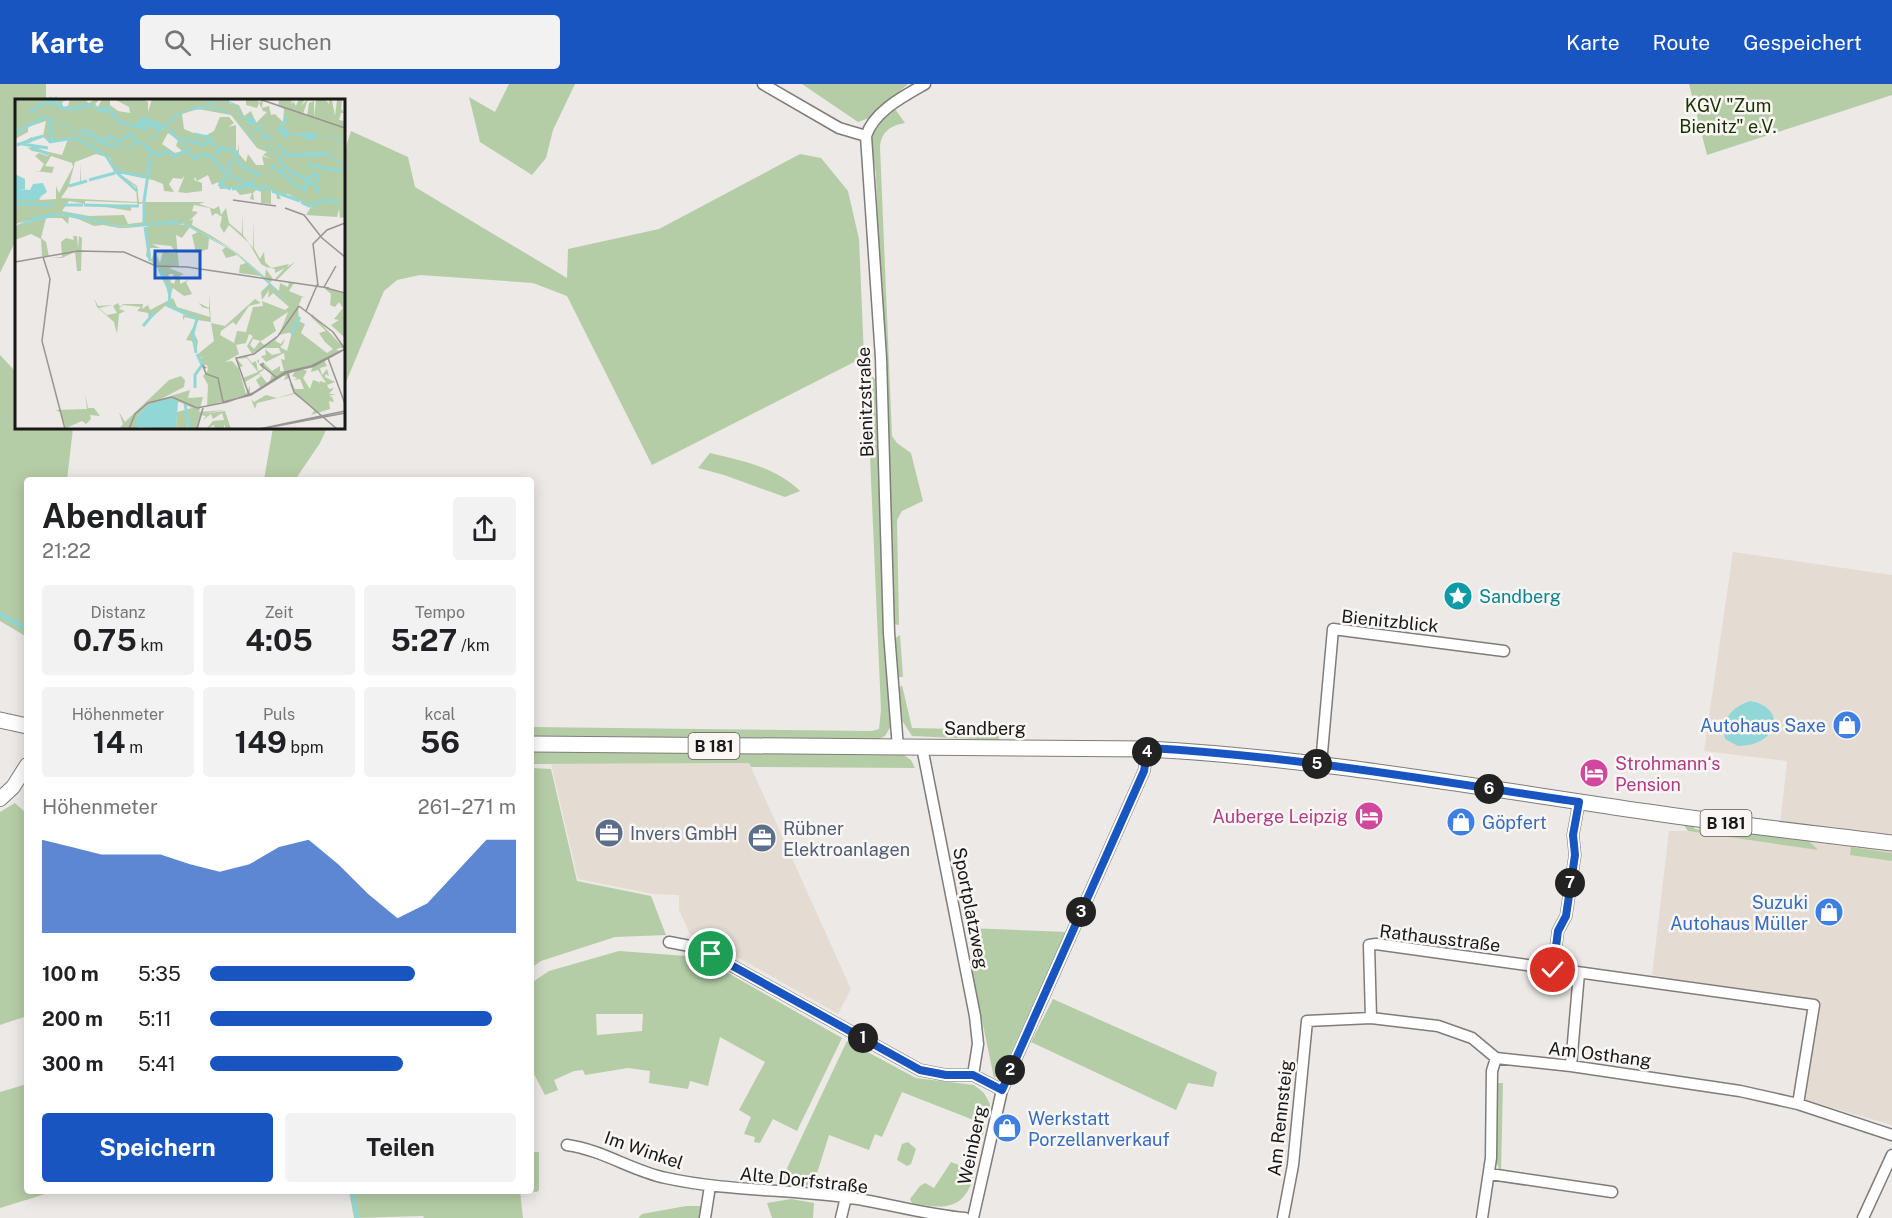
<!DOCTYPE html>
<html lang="de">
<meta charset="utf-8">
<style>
:root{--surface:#fff;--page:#f2f2f2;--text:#202124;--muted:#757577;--accent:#1955c1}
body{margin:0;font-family:"Public Sans",sans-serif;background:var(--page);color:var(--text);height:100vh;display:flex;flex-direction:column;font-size:22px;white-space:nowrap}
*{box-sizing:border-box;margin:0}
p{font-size:20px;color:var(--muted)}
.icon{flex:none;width:33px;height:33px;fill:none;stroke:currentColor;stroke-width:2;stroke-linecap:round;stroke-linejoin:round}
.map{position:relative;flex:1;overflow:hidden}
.side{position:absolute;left:24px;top:393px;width:510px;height:717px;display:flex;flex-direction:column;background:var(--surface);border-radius:6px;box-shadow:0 3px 15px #0003}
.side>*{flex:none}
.pin{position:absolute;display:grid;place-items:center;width:51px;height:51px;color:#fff;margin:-26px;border:3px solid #fff;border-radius:50%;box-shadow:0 2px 6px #0007}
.km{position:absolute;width:30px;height:30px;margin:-15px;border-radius:50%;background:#222;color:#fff;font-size:16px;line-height:30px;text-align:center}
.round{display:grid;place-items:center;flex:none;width:63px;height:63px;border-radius:6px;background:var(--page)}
.head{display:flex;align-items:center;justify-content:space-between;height:102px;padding:0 18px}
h1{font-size:33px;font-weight:700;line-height:45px}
.stats{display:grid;grid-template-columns:repeat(3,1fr);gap:9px;height:102px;padding:6px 18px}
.stats div{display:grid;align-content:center;border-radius:6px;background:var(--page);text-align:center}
.stats b{font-size:30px;font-weight:700}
.stats small{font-size:16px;font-weight:400}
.stats p{font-size:16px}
.chart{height:168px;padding:12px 18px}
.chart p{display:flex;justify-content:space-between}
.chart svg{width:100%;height:108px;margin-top:6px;fill:var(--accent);opacity:.7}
.action{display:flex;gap:12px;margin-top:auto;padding:12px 18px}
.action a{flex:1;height:69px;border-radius:6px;background:var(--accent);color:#fff;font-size:24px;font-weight:700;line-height:69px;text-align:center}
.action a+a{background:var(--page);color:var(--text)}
ul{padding:0 18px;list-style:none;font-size:20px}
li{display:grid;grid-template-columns:96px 72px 1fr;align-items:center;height:45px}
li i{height:15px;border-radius:8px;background:var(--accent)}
header{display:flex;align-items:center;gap:36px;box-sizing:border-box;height:84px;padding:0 30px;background:var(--accent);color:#fff}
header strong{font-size:28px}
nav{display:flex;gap:33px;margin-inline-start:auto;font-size:21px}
.search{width:420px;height:54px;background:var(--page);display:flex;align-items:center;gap:15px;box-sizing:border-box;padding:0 21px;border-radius:6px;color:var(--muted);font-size:22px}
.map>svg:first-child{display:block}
.built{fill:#e4dcd3}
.green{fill:#b5cda6;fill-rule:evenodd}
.water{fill:#91d7d7}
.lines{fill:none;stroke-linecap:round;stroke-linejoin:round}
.stream{stroke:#91d7d7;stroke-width:4}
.street-casing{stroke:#7f7c7a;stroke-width:13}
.secondary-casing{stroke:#7f7c7a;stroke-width:16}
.primary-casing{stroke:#7f7c7a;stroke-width:17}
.street{stroke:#fff;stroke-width:10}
.secondary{stroke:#fff;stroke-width:14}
.primary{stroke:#fff;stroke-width:15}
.route-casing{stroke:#fff;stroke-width:12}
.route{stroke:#1955c1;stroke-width:8}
.labels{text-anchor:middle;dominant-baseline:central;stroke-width:5;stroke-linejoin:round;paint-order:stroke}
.shield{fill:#f9f6f4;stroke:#5c5b59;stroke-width:1.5}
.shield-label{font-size:16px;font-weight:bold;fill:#191817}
.park-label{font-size:18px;fill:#183201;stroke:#f9f6f4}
.street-label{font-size:18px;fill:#191817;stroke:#f9f6f4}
.culture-label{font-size:18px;fill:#0d838f;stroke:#f9f6f4;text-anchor:start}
.shop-label{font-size:18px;fill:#366cbe;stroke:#f9f6f4;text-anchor:end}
.hotel-label{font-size:18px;fill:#b23c85;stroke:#f9f6f4;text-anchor:start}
.service-label{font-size:18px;fill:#4e5e75;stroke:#f9f6f4;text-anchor:start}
.inset-river{fill:none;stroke:#91d7d7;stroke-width:3}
.inset-road{fill:none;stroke:#989593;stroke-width:1.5}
.view{fill:#1955c1;fill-opacity:0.15;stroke:#1955c1;stroke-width:3}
.inset-edge{fill:none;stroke:#191817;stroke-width:3}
</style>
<header>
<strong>Karte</strong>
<div class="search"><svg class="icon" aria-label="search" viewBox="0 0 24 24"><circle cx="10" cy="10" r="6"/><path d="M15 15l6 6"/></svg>Hier suchen</div>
<nav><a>Karte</a><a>Route</a><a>Gespeichert</a></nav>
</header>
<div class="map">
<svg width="1892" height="1134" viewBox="0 0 1892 1134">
<rect width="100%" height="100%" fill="#ece9e6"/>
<path class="built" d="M 1733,468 L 1892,491 L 1892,1041 L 1803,1015 L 1818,918 L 1652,891 L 1669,747 L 1688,747 L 1778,760 L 1787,677 L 1704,667 Z
M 749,679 L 851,905 L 838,930 L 711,858 L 690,850 L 679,826 L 679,811 L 653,810 L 578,795 L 551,680 Z"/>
<path class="green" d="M 0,0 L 46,0 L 46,16 L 16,16 L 16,156 L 0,189 Z
M 509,0 L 575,0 L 553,46 L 546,74 L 532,91 L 480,58 L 469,13 L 495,28 Z
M 802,0 L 908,0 L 869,34 L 858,38 Z
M 1689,0 L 1892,0 L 1892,11 L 1707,71 Z
M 895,25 L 905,39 C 891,41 881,48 880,63 L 892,352 L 897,359 L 911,369 L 923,417 L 902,427 L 897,436 L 899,541 L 893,540 L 876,90 C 871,56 866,48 895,25 Z
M 351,47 L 408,73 L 415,103 L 567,194 L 568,165 L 659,145 L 800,70 L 821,74 L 848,107 L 859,155 L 864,273 L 652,381 L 567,212 L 533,199 L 420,191 L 397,196 L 384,207 L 344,303 L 344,69 Z
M 0,271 L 16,288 L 16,344 L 73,344 L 67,396 L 27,396 L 27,553 L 0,537 Z
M 867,288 L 875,295 L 876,313 L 891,642 L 885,652 L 879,655 L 531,652 L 531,643 L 872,647 L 879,645 L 881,626 L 869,349 C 861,325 871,312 867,288 Z
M 273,344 L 327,344 L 320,359 L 295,396 L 264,396 Z
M 710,369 C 742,377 776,383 800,407 L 785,413 L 724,391 L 698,384 Z
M 900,551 L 903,593 L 897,593 L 894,555 Z
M 902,601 L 912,644 L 998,646 L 999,656 L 912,652 L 901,635 L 897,607 Z
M 531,667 L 901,669 L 911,676 L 915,684 L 751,683 L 749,679 L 531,680 Z
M 531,684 L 551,685 L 577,797 L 651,812 L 666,851 L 615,853 L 541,877 L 531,884 Z
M 15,719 L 27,730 L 27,932 L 0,941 L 0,728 Z
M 1683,740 L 1693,741 L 1695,745 L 1724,749 L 1728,745 L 1809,757 L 1818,766 L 1688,747 Z
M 1851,763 L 1892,769 L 1892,777 L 1850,771 Z
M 968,844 L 1067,848 L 1003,986 L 994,994 L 972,888 L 975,885 Z
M 619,867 L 700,873 L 842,954 L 797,1047 L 773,1035 L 760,1059 L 754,1058 L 755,1053 L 744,1050 L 751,1033 L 739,1026 L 765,978 L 720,953 L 708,1002 L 690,997 L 688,1005 L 649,999 L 650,987 L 628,984 L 585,991 L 583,986 L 574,987 L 554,996 L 558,1006 L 545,1011 L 534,990 L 531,991 L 531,899 L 549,887 ZM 596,930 L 643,930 L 642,947 L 597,951 Z
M 1053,915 L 1217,988 L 1213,1003 L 1188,999 L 1176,1026 L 1031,958 Z
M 847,957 L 916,994 L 974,1001 L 984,1009 L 990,1020 L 983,1051 L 972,1047 L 976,1037 L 902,1008 L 882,1053 L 875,1050 L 869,1066 L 829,1051 L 813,1102 L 780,1099 Z
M 1497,999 L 1503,999 L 1501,1088 L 1496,1078 Z
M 27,1000 L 27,1107 L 55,1107 L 0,1124 L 0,1008 Z
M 908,1058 L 916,1065 L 911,1080 L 907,1082 L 897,1076 L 902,1060 Z
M 531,1068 L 539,1068 L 539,1106 L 537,1108 L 527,1107 L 531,1107 Z
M 951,1078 L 975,1087 C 966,1126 946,1126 912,1119 L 910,1115 L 920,1102 L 925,1099 L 934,1104 Z
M 349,1107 L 520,1107 L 523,1134 L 424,1134 L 423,1132 L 354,1134 Z
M 791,1115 L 814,1119 L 813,1134 L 772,1134 L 767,1119 Z
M 686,1122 L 703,1122 L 701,1134 L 638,1134 L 642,1130 Z"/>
<path class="water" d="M 1750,617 C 1787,623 1780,661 1738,662 L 1725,655 C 1721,635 1732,623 1750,617 Z"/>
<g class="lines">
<path class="stream" d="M 0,530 L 27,545
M 352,1107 L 357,1134"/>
<g class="street-casing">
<path id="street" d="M 763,0 L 839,44 L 866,52
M 922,663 L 975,932 L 978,960 L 973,991
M 898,664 L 889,549 L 881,274 L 866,52 C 874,27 904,12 925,0
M 1321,680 L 1333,545 L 1504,567
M 669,858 L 700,864 L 920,986 L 946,991 L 973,991 L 1002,1006
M 1553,886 L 1558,847 L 1566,832 L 1575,771 L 1573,751 L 1579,718
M 1371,934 L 1369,861 L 1376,860 L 1814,921 L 1798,1020
M 1571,982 L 1579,889
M 567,1061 C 603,1066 632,1087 666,1094 C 725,1107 784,1105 844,1113 C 884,1118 924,1131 965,1134
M 1490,1090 L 1612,1108
M 705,1134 L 710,1102
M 841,1134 L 846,1113
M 973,1134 L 1002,1006 L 1144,687 L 1148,665
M 1283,1134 L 1293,1081 L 1307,937 L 1371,934 L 1438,942 L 1472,954 L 1496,974 L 1571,982 L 1740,1007 L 1798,1020 L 1892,1051
M 1482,1134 L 1491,1074 L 1492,987 L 1496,974
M 1863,1134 L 1892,1071"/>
</g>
<g class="secondary-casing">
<path id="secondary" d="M 0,715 L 13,703 L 27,681"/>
</g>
<g class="primary-casing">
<path id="primary" d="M 0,636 L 27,642
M 531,660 L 1148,665 C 1316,674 1482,704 1648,728 C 1729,740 1811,749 1892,759"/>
</g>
<use href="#street" class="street"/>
<use href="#secondary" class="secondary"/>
<use href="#primary" class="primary"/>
</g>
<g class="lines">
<g class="route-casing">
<path id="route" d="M 711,870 L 920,986 L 946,991 L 973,991 L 1002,1006 L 1144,687 L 1148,664 C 1293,672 1436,697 1579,718 L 1573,751 L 1575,771 L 1566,832 L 1558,847 L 1553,886"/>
</g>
<use href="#route" class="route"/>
</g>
<defs>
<g id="sight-disc" transform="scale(1.5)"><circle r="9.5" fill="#0f9aa8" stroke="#f9f6f4"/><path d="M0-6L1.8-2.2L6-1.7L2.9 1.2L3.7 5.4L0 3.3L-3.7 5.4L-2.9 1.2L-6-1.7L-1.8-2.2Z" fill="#fff"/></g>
<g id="shop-disc" transform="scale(1.5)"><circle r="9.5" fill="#3f7fe0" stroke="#f9f6f4"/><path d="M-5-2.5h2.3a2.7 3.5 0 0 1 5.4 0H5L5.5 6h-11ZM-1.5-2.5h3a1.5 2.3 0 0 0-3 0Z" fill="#fff"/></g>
<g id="hotel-disc" transform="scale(1.5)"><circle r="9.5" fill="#d1479c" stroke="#f9f6f4"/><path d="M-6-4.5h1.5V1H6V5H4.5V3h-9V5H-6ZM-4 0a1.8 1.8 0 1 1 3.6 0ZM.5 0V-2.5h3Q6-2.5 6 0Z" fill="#fff"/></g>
<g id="office-disc" transform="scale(1.5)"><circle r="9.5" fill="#5c6f8a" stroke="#f9f6f4"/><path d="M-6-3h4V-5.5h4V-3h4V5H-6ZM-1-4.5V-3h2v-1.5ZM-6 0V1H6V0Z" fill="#fff"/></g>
</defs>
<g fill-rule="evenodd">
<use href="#sight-disc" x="1458" y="512"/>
<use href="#shop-disc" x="1847" y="641"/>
<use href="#hotel-disc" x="1594" y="689"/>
<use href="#hotel-disc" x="1369" y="732"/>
<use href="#shop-disc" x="1461" y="738"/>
<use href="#office-disc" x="609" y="749"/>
<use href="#office-disc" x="762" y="754"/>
<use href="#shop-disc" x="1829" y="828"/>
<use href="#shop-disc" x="1007" y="1044"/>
</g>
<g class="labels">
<g class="shield">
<rect x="688.5" y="649" width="51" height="26" rx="4.5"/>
<rect x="1700.5" y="726" width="51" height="26" rx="4.5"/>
</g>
<g class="shield-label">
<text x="714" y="662">B 181</text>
<text x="1726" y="739">B 181</text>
</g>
<g class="park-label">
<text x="1728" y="21">KGV "Zum<tspan x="1728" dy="21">Bienitz" e.V.</tspan></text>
</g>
<g class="street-label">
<text transform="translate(865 318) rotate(-92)">Bienitzstraße</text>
<text transform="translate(1390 537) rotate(6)">Bienitzblick</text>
<text x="985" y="644">Sandberg</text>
<text transform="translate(971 824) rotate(79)">Sportplatzweg</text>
<text transform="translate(1440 854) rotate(7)">Rathausstraße</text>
<text transform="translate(1600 970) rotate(7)">Am Osthang</text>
<text transform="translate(1280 1034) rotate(-84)">Am Rennsteig</text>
<text transform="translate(972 1061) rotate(-78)">Weinberg</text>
<text transform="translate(644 1066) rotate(19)">Im Winkel</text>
<text transform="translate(804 1096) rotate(6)">Alte Dorfstraße</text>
</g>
<g class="culture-label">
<text x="1479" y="512">Sandberg</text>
</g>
<g class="shop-label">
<text x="1826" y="641">Autohaus Saxe</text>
<text x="1482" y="738" text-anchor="start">Göpfert</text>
<text x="1808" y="818">Suzuki<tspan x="1808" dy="21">Autohaus Müller</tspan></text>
<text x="1028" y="1034" text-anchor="start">Werkstatt<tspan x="1028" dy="21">Porzellanverkauf</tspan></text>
</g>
<g class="hotel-label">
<text x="1615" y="679">Strohmann‘s<tspan x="1615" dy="21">Pension</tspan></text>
<text x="1348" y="732" text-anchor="end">Auberge Leipzig</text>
</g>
<g class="service-label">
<text x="783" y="744">Rübner<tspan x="783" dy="21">Elektroanlagen</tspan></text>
<text x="630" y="749">Invers GmbH</text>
</g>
</g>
<g transform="translate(15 15)">
<rect width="330" height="330" fill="#ece9e6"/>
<path d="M 0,0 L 54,0 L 47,3 L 48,8 L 53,7 L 55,0 L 76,0 L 71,2 L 74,4 L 80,0 L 85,0 L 80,5 L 83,8 L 87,0 L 95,0 L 95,6 L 103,12 L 115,14 L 114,8 L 99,0 L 128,0 L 133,3 L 133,13 L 137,0 L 214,0 L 214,4 L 224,6 L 229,17 L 236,12 L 241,24 L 252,13 L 248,12 L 244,4 L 242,9 L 231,6 L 231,0 L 243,0 L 244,4 L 248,0 L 247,9 L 254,7 L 256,16 L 260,15 L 268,23 L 269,10 L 263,7 L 264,1 L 277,0 L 276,6 L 278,2 L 281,7 L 284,0 L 290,0 L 286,7 L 293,0 L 288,15 L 292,17 L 294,4 L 299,2 L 299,19 L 301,1 L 310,0 L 314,5 L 314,0 L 317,1 L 320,17 L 322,1 L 327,0 L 326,10 L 330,14 L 326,14 L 324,21 L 330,22 L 330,118 L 325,119 L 324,110 L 322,118 L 291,116 L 296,108 L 273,95 L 264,96 L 266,100 L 262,100 L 261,94 L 251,87 L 256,91 L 256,105 L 246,104 L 246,92 L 242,90 L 238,94 L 239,101 L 235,100 L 237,94 L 225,96 L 219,89 L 205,90 L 203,83 L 197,86 L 193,76 L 182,82 L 180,78 L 179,81 L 187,84 L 187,92 L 171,94 L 163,93 L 170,76 L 167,80 L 158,79 L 154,85 L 159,93 L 149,92 L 148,85 L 138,81 L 102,73 L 122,87 L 124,103 L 128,103 L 129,94 L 130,94 L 130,103 L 190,103 L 184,105 L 199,110 L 204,107 L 206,116 L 211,109 L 214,124 L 227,135 L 228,114 L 228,136 L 238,149 L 239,120 L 239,149 L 245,160 L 249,153 L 250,163 L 256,169 L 274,165 L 272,168 L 280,163 L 262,181 L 259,181 L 270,169 L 260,174 L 260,170 L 251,168 L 246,165 L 234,144 L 214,126 L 209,134 L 205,127 L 207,118 L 201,114 L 197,117 L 195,109 L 179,106 L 177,112 L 183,113 L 174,122 L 178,120 L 177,126 L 195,136 L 219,151 L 250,178 L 251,170 L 258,180 L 255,184 L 219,151 L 168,124 L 105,127 L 44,114 L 0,125 L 0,102 L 26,98 L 24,101 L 41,100 L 41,87 L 44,94 L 58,68 L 57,64 L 36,57 L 30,67 L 39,68 L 37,74 L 20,72 L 25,72 L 29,65 L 20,57 L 24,54 L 32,57 L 34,55 L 17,52 L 12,48 L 47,56 L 53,40 L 35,43 L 28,38 L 20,40 L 17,38 L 17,43 L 8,45 L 29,48 L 2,46 L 17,38 L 28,37 L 31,22 L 13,28 L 13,33 L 0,40 L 0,34 L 8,31 L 0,33 ZM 183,10 L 216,16 L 242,49 L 252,53 L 248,56 L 256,60 L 247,57 L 249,66 L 241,66 L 233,55 L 231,63 L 224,55 L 224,44 L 223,52 L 221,51 L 221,26 L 213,28 L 219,24 L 214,18 L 205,18 L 199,32 L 188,38 L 169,30 L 167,15 ZM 153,34 L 163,41 L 161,47 L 167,52 L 160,54 L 147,45 ZM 81,55 L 95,59 L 99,73 L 73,81 L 101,74 L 121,88 L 122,103 L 46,99 L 54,87 L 72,82 L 66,83 L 66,64 L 65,83 L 54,86 L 60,63 ZM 54,102 L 116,112 L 116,107 L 128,104 L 129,123 L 113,125 L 109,116 L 74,117 L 47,112 ZM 70,102 L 122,104 L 123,106 L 70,106 ZM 44,116 L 61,117 L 104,128 L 155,124 L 171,126 L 177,129 L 213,149 L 218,152 L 225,158 L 256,186 L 275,206 L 255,184 L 264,192 L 265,184 L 273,188 L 274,183 L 279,184 L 274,192 L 291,199 L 287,198 L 283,208 L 284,222 L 290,225 L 286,234 L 312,254 L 318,250 L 310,243 L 304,234 L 311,232 L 296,218 L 297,215 L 329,249 L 324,249 L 321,251 L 327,252 L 309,261 L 312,267 L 305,269 L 307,276 L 312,270 L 314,277 L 310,275 L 310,278 L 320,283 L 312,286 L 314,290 L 319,289 L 314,295 L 321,295 L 314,297 L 317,298 L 319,303 L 314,302 L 315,310 L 296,316 L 299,312 L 297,308 L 279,295 L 242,304 L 240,310 L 236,300 L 239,303 L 251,296 L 262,299 L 279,294 L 281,295 L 275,286 L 277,284 L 280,290 L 289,290 L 285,280 L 279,281 L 282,279 L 277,277 L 280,272 L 274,275 L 275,279 L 269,281 L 271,277 L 266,276 L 254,284 L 257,275 L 251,269 L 244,274 L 252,284 L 238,293 L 245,288 L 241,281 L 246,277 L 244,275 L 230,283 L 228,279 L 243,273 L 232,259 L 222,260 L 228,267 L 225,268 L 220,259 L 237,255 L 232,247 L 238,237 L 234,235 L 231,244 L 221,246 L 224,255 L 210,263 L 217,262 L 224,270 L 231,295 L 235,287 L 235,295 L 192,307 L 193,286 L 188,277 L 193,271 L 192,266 L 189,266 L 191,271 L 186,267 L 185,260 L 189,257 L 185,259 L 183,255 L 199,242 L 196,223 L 182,221 L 179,234 L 183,242 L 181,254 L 177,242 L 171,241 L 182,221 L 170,218 L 168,221 L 168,216 L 176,217 L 172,215 L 150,207 L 134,221 L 133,214 L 122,212 L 126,208 L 108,206 L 104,210 L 110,212 L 104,215 L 102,235 L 99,223 L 82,208 L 79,199 L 83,207 L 98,206 L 84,209 L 92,216 L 102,214 L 98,207 L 103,204 L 105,208 L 108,205 L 128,205 L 127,210 L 133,206 L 135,211 L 158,199 L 162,208 L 195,218 L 194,210 L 187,208 L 184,204 L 194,209 L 194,195 L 196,224 L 210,227 L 240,200 L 246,204 L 234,207 L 221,226 L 218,223 L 206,232 L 205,236 L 219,244 L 222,232 L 231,233 L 238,208 L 248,207 L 247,202 L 270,211 L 274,208 L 258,194 L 253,199 L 254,191 L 247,201 L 246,193 L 254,185 L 246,177 L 224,174 L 225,166 L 231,164 L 222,156 L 211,159 L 207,151 L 211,148 L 194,139 L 193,150 L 181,154 L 177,136 L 183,133 L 175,128 L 167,139 L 161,136 L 164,167 L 154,169 L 169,175 L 159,180 L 158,175 L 154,175 L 153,181 L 157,179 L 155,183 L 159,185 L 161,179 L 165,179 L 165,185 L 175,180 L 171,183 L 177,195 L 169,197 L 158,189 L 154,199 L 148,175 L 131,157 L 133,143 L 129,130 L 133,127 L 111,129 L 104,129 L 88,126 L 79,127 L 63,120 L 54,118 L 53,125 L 47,119 L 31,119 L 26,139 L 31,143 L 34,158 L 27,157 L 26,140 L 16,135 L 0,141 L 0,127 L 26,118 ZM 137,145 L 156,147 L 161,154 L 148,153 L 145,164 L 140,152 L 136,161 L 135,149 L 145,149 ZM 273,213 L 264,236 L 277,233 L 272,252 L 265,248 L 268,245 L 270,239 L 266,245 L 260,242 L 263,238 L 249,246 L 245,242 L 239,250 L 235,246 L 238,240 L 246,242 L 261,232 L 258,223 ZM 248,249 L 264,249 L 266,254 L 257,256 L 250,250 L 251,256 L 246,257 L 251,263 L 269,254 L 270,261 L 266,260 L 269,272 L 265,272 L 265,267 L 257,272 L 262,277 L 248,263 L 244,265 L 244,260 L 242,262 L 248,270 L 243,272 L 241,262 L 237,264 L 232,258 ZM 297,269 L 296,273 L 303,271 L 311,284 L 305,282 L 303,287 L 304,283 L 298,281 L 295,290 L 288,279 L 292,272 L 287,270 ZM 58,137 L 62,137 L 63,149 L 64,137 L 67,139 L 66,172 L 62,172 L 60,153 L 47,159 L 36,159 L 47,158 L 46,143 L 51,139 L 59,141 ZM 308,188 L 330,195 L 330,239 L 316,226 L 324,221 L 319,220 L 328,209 L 324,203 L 320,208 L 315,206 L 316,195 ZM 166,277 L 170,281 L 169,288 L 146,300 L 175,291 L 173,299 L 188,298 L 184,313 L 210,311 L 186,315 L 210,312 L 216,330 L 210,329 L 210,325 L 208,330 L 200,330 L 199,326 L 191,330 L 198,322 L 209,321 L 207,314 L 198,320 L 196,315 L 188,321 L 191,317 L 186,316 L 182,330 L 172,330 L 173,324 L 171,330 L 161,330 L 162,313 L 177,309 L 165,303 L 133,306 L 122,318 L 123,330 L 104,330 L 108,325 L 104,313 L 110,323 L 154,281 ZM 70,294 L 73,309 L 79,309 L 85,317 L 75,316 L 77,324 L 76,320 L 71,325 L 67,322 L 51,329 L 45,313 L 40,311 L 72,310 Z" fill="#b5cda6" fill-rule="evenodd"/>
<path d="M 185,0 L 195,1 L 199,5 L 208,0 L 219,4 L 223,8 L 226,16 L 239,19 L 244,28 L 247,23 L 265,34 L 270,28 L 274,34 L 301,34 L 309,39 L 322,38 L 330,41 L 330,43 L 321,39 L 310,40 L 304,36 L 294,42 L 288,37 L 274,35 L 273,40 L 267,36 L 264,43 L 268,49 L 266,52 L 269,51 L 272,53 L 273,54 L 266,53 L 266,48 L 256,50 L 258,43 L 252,39 L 248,42 L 246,30 L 241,32 L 238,31 L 237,30 L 243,29 L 241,24 L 237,27 L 232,24 L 233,19 L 225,17 L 221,6 L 208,1 L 200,6 ZM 247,24 L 267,35 L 262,50 L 254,49 L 259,43 L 252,38 L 261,38 L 245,34 ZM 185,7 L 200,8 L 215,14 L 226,24 L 243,45 L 263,55 L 305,53 L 312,54 L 316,56 L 320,59 L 330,70 L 330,85 L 328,70 L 316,57 L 273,58 L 259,55 L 250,50 L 240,43 L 219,17 L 198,9 L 169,12 L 137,40 L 124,46 L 110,49 L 92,47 L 76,42 L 30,17 L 0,19 L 32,17 L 77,41 L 110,48 L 132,42 L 163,14 L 174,10 ZM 0,75 L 10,80 L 10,90 L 4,90 L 15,91 L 18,85 L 28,84 L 32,93 L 21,101 L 0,102 ZM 44,114 L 60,115 L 105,127 L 158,122 L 171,125 L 222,154 L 256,185 L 279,209 L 221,154 L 168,125 L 104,128 L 46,116 L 0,127 L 22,117 ZM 156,299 L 163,303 L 161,330 L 121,328 L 122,318 L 133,306 Z" fill="#91d7d7" fill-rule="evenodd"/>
<path class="inset-river" d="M 46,4 L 44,8 L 54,10 L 77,6M 79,8 L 90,13 L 89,10 L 94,10 L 106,24 L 122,27 L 125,23 L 125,29 L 128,26 L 132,32M 15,13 L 35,0 L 35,4 L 39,1 L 38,4 L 44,4M 127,19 L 148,27M 34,21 L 37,40M 126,22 L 145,30M 154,31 L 170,47M 65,32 L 75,32 L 75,36 L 92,42 L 95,37 L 104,43 L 117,34 L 120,43 L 126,43M 0,34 L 32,17M 264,34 L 272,16M 179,35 L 193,38 L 202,49M 31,38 L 35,43 L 59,39M 60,39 L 89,55M 168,39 L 188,46 L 194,42M 8,45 L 33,49M 2,46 L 28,37M 129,46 L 143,57 L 152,52 L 159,57 L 173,51 L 180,60 L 188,55 L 196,58M 16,48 L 33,55M 90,55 L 100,71M 201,56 L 207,49 L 222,53 L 220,59 L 228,68 L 246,77M 197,58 L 211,76M 264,58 L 269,68 L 302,87 L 303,94M 216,61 L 213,72 L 218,79M 256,66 L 272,78M 292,66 L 326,72M 101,72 L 130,78M 101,73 L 122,92M 211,77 L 205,86 L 216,90M 219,78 L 232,85 L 241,82M 272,78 L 286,90M 74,81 L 100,74M 54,87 L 72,82M 217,90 L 236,87 L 245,91 L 249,87 L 257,91M 292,91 L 289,91 L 292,82 L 298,75 L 304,77 L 302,82M 257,92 L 285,102M 129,103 L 136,54M 286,103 L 294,107 L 310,101 L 323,103M 129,104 L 129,124M 0,105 L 39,106M 49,106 L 68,106M 69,106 L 103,107M 103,107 L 124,107M 130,128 L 135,162M 144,170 L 155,192 L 154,207 L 182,220 L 178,234 L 181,254M 128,227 L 140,213M 276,235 L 285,218M 180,289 L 180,276 L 187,266 L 182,255M 170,305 L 175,330"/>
<path class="inset-road" d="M 244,0 L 330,29M 218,101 L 261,107M 270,109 L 289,116 L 307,139 L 330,158M 28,158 L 35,180 L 27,242 L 50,330M 0,163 L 63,152 L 109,153 L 141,167 L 172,168 L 314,189M 303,187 L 298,145 L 312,131 L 330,124M 309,188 L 321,167M 311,189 L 330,194M 284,207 L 318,233 L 330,250M 291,212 L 303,184M 313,259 L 330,305M 249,265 L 246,266 L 262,279M 191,269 L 188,267 L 191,275 L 203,279 L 208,303 L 236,296 L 271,274 L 299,267 L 330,250M 272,272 L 279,293 L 322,330M 234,296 L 221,259 L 239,255 L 263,237 L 284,207M 114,330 L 120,315 L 133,304 L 157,298 L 182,309 L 212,303 L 238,294 L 270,273 L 296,267 L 330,250M 182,330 L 188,309M 244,330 L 330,312M 246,330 L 330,314"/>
<path class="view" d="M 140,152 L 185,152 L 185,179 L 140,179 Z"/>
<rect width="330" height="330" class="inset-edge"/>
</g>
</svg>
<div class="pin" style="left:711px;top:870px;background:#1e9e55"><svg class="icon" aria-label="arrive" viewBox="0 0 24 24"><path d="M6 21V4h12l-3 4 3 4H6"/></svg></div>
<div class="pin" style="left:1553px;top:886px;background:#d93025"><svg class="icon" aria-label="check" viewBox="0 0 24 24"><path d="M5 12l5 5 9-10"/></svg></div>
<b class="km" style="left:863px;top:954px">1</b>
<b class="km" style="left:1010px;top:986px">2</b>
<b class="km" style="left:1081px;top:828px">3</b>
<b class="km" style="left:1147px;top:668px">4</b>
<b class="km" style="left:1317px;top:680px">5</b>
<b class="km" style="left:1489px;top:705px">6</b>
<b class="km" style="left:1570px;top:799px">7</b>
<section class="side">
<div class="head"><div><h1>Abendlauf</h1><p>21:22</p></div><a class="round"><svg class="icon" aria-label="share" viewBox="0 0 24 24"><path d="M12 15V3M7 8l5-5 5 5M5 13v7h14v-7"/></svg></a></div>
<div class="stats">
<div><p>Distanz</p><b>0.75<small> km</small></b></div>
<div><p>Zeit</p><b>4:05</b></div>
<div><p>Tempo</p><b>5:27<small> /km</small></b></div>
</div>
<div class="stats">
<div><p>Höhenmeter</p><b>14<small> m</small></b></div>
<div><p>Puls</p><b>149<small> bpm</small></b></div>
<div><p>kcal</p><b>56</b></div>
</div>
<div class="chart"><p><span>Höhenmeter</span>261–271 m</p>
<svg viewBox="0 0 160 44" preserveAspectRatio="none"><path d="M0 44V6L10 9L20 12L30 12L40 12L50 16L60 19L70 16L80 9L90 6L100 16L110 28L120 38L130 32L140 19L150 6L160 6V44z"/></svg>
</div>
<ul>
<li><b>100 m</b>5:35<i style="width:67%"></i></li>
<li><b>200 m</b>5:11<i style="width:92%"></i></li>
<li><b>300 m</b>5:41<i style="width:63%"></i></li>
</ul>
<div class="action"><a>Speichern</a><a>Teilen</a></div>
</section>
</div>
